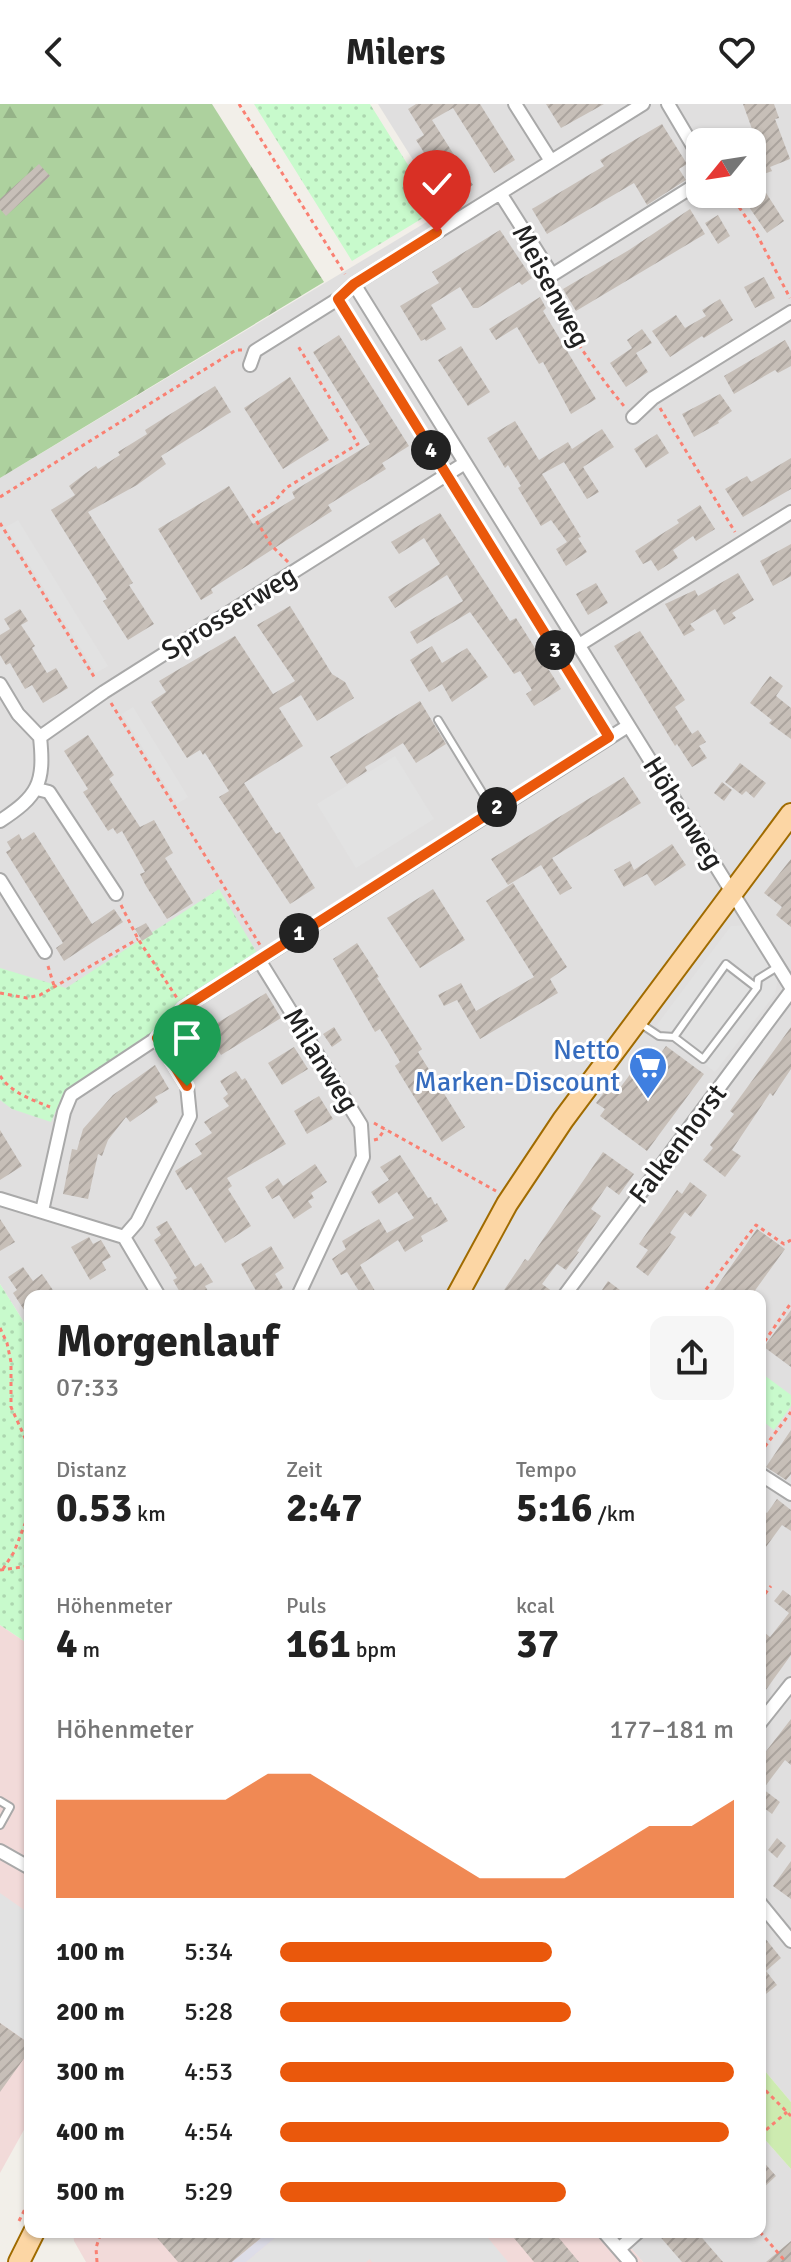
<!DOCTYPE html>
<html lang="de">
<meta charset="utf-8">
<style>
:root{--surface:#fff;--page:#f6f6f6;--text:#222;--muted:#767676;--accent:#ea580c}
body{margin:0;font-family:Signika,sans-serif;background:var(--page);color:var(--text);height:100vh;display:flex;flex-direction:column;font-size:30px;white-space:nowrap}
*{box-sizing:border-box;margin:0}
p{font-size:26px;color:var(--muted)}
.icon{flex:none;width:44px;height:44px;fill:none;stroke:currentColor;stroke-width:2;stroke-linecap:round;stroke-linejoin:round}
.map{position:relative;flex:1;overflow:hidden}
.side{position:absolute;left:24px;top:1186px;width:742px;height:948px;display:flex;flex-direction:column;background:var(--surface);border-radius:16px;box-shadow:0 2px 6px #0004}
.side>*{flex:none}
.needle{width:52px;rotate:240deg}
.fabs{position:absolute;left:686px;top:24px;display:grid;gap:16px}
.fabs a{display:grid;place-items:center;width:80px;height:80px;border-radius:16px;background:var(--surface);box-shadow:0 2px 6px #0004;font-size:40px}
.pin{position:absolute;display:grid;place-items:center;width:68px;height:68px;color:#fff;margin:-82px -34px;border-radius:50% 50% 50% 0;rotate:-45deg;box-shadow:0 0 8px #0007}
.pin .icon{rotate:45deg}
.km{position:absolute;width:40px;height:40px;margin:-20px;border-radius:50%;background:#222;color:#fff;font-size:22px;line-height:40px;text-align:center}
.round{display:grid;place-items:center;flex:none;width:84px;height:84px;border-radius:16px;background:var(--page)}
.overview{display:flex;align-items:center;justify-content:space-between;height:136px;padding:0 32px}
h1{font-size:44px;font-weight:700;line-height:60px}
.stats{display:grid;grid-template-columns:repeat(3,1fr);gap:12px;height:136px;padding:8px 32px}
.stats div{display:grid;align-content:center}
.stats b{font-size:40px;font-weight:700}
.stats small{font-size:22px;font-weight:400}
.stats p{font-size:22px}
.chart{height:224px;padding:16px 32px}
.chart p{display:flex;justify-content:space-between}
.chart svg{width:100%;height:144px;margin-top:8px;fill:var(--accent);opacity:.7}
ul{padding:0 32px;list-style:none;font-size:26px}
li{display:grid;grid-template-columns:128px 96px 1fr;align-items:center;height:60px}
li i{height:20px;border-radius:10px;background:var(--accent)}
header{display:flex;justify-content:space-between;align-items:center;height:104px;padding:0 32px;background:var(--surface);font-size:36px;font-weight:700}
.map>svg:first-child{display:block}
.residential{fill:#e0dfdf;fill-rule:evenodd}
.commercial{fill:#f2dad9}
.grass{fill:#cdebb0}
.forest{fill:url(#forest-firs)}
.park{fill:url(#park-dots)}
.parking{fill:#e2e2e2}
.plaza{fill:#dddde8}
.building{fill:url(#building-hatch)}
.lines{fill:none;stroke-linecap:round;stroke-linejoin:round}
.service-casing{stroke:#a9a9a9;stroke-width:10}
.minor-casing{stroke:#a9a9a9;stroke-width:16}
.primary-casing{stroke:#a06b00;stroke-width:24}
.path{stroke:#fa8072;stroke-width:3;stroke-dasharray:4 4;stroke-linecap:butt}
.service{stroke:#fff;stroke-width:6}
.minor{stroke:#fff;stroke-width:12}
.primary{stroke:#fcd6a4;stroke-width:20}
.route-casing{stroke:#fff;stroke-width:16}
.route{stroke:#ea580c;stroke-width:10}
.labels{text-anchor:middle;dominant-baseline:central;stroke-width:6;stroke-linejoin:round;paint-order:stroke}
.street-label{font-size:28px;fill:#222;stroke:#fff}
.shop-label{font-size:28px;fill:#366cbe;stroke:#fff;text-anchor:end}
</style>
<header><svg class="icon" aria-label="back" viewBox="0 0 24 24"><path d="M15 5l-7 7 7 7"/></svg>Milers<svg class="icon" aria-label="heart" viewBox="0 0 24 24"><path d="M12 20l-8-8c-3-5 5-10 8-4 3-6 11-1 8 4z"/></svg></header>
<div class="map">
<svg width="791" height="2158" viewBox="0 0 791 2158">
<defs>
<pattern id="forest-firs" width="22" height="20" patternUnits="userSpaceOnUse" patternTransform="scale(2)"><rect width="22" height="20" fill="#add19e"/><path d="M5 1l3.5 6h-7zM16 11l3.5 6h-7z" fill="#95b388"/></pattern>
<pattern id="park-dots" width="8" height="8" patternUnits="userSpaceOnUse" patternTransform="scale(2)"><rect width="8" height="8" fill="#c8facc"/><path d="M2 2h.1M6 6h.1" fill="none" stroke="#acd6af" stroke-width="1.8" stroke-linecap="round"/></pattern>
<pattern id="building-hatch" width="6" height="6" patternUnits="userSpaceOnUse" patternTransform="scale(2)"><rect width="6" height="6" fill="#c7bfb8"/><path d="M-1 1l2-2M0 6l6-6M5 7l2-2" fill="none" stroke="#aba49e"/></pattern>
</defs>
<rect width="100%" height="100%" fill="#f2efe9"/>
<path class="residential" d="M 378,0 L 791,0 L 791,1998 L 760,1961 L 760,1192 L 30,1192 L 30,1228 L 0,1180 L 0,374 L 445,107 ZM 700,38 L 752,38 L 752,90 L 700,90 Z
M 760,2030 L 791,2065 L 791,2158 L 643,2158 L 617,2128 L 760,2128 Z"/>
<path class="commercial" d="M 0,1521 L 30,1541 L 30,2015 L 0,2069 Z
M 73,2128 L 617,2128 L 643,2158 L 86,2158 L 74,2137 Z"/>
<path class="grass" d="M 760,1961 L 791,1998 L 791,2065 L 760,2030 Z"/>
<path class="forest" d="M 0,0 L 212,0 L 324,178 L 0,374 Z"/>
<path class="park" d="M 254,0 L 370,0 L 436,106 L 352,157 Z
M 219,785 L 257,849 L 176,900 L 169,916 L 151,930 L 63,990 L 51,1018 L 12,1005 L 0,996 L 0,864 L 66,884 Z
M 0,1180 L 30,1228 L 30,1541 L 0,1521 Z
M 760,1268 L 791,1291 L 791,1302 L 774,1326 L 760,1315 Z"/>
<path class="parking" d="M 18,416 L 108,562 L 96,569 L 6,423 Z
M 133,603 L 188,693 L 177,700 L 122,610 Z
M 395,652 L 434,715 L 356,764 L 317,700 Z
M 746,821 L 778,874 L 775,890 L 715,968 L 656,922 L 731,822 Z
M 0,1789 L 30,1810 L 30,1940 L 0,1919 Z
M 282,2128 L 371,2128 L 376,2132 L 381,2128 L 483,2128 L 508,2158 L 372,2158 L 370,2155 L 366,2158 L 246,2158 Z"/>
<path class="plaza" d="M 268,2128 L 282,2128 L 246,2158 L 232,2158 Z"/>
<path class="building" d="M 416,0 L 480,0 L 515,56 L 494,69 L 453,4 L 432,16 L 473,81 L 453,94 L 416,36 L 424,31 L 408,5 Z
M 546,0 L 604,0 L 561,24 Z
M 743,0 L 774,0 L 779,14 L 775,15 L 790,55 L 770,63 L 772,67 L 756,73 L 784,117 L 767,129 L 740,90 L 752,90 L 752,38 L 756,36 Z
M 662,20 L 687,60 L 679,65 L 686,76 L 647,101 L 634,79 L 547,130 L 532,105 L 604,62 L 600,56 Z
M 39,60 L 50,72 L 6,112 L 0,105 L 0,95 Z
M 690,105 L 705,130 L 576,207 L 563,185 L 629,146 Z
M 718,111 L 730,132 L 718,140 L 705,119 Z
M 500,126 L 532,174 L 522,181 L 519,178 L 478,204 L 473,204 L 460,183 L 431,201 L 446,225 L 426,237 L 425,235 L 421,237 L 400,202 L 439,179 L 432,168 Z
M 764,173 L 775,194 L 755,204 L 744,183 Z
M 540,193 L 546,204 L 543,207 L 596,295 L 571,310 L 543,258 L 539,260 L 517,223 L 496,236 L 489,225 Z
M 720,195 L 733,216 L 704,234 L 702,232 L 670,253 L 652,227 L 676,211 L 685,224 L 706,212 L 702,206 Z
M 642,225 L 652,239 L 636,249 L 648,268 L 626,283 L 610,259 L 632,244 L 627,236 Z
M 339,231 L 409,342 L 382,359 L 386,365 L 328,401 L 332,407 L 211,485 L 213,489 L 201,496 L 158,425 L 229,382 L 253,420 L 295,394 L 292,388 L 370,340 L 313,248 Z
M 785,236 L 791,247 L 791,262 L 778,269 L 775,266 L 734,290 L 724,272 Z
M 461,242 L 490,288 L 468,302 L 438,256 Z
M 290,273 L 329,336 L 283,365 L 244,304 Z
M 215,282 L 231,308 L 161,352 L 166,360 L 137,381 L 88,408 L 133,479 L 129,481 L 154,520 L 128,536 L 103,497 L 107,495 L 51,406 L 75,391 L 69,382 L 86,369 L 96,362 L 98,365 L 120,351 L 118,348 L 147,330 L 145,326 Z
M 720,290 L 732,307 L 718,317 L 719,319 L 694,333 L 682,310 Z
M 515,317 L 539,356 L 568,338 L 572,345 L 602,325 L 614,343 L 583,363 L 599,388 L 587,395 L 564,358 L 542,370 L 581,433 L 578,434 L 587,448 L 566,462 L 556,445 L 567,438 L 551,416 L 541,422 L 518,384 L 521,382 L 508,361 L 505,364 L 487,334 Z
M 657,330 L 669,349 L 646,364 L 634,345 Z
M 791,354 L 791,385 L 743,413 L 725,385 L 747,372 L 751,378 Z
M 700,401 L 715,425 L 696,437 L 693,432 L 673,446 L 678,454 L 658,467 L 651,456 L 643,460 L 635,447 L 679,419 L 677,416 Z
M 440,409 L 510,517 L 516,514 L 561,585 L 534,602 L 526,590 L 532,586 L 520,567 L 514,570 L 470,508 L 417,540 L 410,528 L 463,497 L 447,471 L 395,504 L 388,493 L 440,460 L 424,434 L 399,450 L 391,438 Z
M 791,440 L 791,472 L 773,482 L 760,457 Z
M 738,469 L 754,496 L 732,509 L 736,514 L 724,521 L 715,505 L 690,520 L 695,526 L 684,532 L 665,500 L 695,486 L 698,492 Z
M 596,479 L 608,499 L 588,511 L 576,490 Z
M 290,502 L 332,570 L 345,578 L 354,594 L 317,617 L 301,591 L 279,604 L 303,642 L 244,679 L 276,730 L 280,728 L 315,784 L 290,800 L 219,693 L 229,687 L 205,649 L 203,651 L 200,646 L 187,654 L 151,598 L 166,588 L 159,577 L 235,532 L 273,590 L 295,577 L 257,521 Z
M 20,505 L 28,517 L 21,521 L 35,542 L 32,544 L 47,569 L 56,564 L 68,584 L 43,599 L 32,581 L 25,585 L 10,559 L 6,561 L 0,551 L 0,531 L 10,525 L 4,515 Z
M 640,527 L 685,596 L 675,603 L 692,630 L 698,626 L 706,638 L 699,642 L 707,654 L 692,663 L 677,640 L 675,642 L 614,542 Z
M 432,542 L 442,559 L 467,544 L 488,573 L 452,598 L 442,580 L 429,588 L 410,556 Z
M 770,572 L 783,582 L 776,592 L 791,604 L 791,635 L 769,619 L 772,616 L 750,599 Z
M 420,597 L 446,640 L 416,659 L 403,639 L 365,663 L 367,667 L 347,680 L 330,653 Z
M 88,631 L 114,671 L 109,675 L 140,723 L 154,716 L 173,749 L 165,754 L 193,799 L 167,815 L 146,782 L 140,770 L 145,768 L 122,727 L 117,730 L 113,724 L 108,727 L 83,688 L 88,685 L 64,647 Z
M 740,659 L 766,679 L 754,694 L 746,687 L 742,691 L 725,678 Z
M 624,673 L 641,699 L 552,754 L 572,784 L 560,791 L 541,761 L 508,781 L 491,755 Z
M 722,678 L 732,686 L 724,697 L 714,689 Z
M 34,728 L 92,820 L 114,805 L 123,818 L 64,857 L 56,844 L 63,839 L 6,748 L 11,745 L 7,738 L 19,730 L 22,736 Z
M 672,740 L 686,761 L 655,782 L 647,770 L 624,783 L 614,766 L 630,757 L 634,766 Z
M 791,755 L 791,823 L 776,811 L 782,803 L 764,789 Z
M 513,779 L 567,863 L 550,875 L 558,889 L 480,935 L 457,896 L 444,902 L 438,891 L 461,879 L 476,907 L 534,873 L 486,797 Z
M 433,785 L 465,836 L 420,864 L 387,814 Z
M 146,819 L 153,830 L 142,837 L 135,825 Z
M 357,839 L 379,873 L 377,874 L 422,945 L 418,948 L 465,1023 L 442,1038 L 395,962 L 400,958 L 380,925 L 375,928 L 333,855 Z
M 266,889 L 281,914 L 221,951 L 206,926 Z
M 334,923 L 342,936 L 332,943 L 323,930 Z
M 791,923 L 791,965 L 773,992 L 770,989 L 732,1046 L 741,1052 L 725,1073 L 703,1056 L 713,1044 L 710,1041 L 734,1010 L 730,1007 Z
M 651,942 L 661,949 L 666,942 L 704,970 L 647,1047 L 600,1012 L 605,1005 L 596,999 L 609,982 L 617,988 Z
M 294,943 L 308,965 L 282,981 L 268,959 Z
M 155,961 L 169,985 L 155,993 L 158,998 L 130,1018 L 126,1013 L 108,1036 L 102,1052 L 98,1050 L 88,1095 L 63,1090 L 72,1045 L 77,1046 L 83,1025 L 113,991 Z
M 236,967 L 242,976 L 245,974 L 286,1040 L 227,1074 L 232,1082 L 228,1085 L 251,1122 L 225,1139 L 191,1083 L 186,1086 L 175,1067 L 202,1050 L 195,1040 L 212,1029 L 204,1018 L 229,1002 L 223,994 L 228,990 L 220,977 Z
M 319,992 L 333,1015 L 307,1030 L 294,1007 Z
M 0,1026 L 22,1062 L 0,1076 Z
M 603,1048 L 634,1070 L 619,1091 L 607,1082 L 591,1105 L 601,1112 L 577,1147 L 579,1148 L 566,1166 L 557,1160 L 542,1180 L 556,1190 L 555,1192 L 500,1192 L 525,1155 L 528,1157 Z
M 400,1051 L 428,1094 L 431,1093 L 435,1101 L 437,1099 L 448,1117 L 421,1132 L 423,1137 L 405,1148 L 398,1136 L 360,1161 L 378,1192 L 362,1192 L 347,1168 L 341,1171 L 332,1155 L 346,1145 L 342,1137 L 379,1115 L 387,1129 L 414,1114 L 397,1088 L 379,1100 L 371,1088 L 389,1076 L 380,1063 Z
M 315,1060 L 327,1078 L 311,1089 L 314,1094 L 308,1097 L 312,1103 L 294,1115 L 279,1091 L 272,1095 L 265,1083 L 278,1074 L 283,1082 Z
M 690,1078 L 707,1091 L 691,1113 L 685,1108 L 670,1129 L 676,1133 L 648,1172 L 636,1163 L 648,1146 L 639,1140 L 677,1086 L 682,1090 Z
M 0,1115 L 15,1138 L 0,1147 Z
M 167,1117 L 195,1163 L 201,1159 L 213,1178 L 205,1182 L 211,1192 L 182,1192 L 173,1176 L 177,1174 L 154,1136 L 161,1131 L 156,1123 Z
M 757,1125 L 785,1145 L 751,1192 L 710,1192 Z
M 89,1133 L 93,1140 L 101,1136 L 111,1153 L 102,1158 L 106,1166 L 90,1176 L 71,1143 Z
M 271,1142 L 284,1164 L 275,1170 L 283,1184 L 268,1192 L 259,1192 L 241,1160 Z
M 23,1163 L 33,1177 L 42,1170 L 57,1192 L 30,1192 L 30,1215 L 13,1189 L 17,1186 L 8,1173 Z
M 608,1177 L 628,1192 L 598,1192 Z
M 791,1206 L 791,1263 L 764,1243 Z
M 791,1326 L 791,1370 L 786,1376 L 766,1363 Z
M 777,1395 L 791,1406 L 791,1427 L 782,1421 L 760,1451 L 760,1404 L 767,1409 Z
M 783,1486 L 791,1492 L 791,1551 L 760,1594 L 760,1525 L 770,1533 L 789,1509 L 774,1497 Z
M 791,1615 L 791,1661 L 785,1656 L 763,1685 L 780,1698 L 772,1710 L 760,1701 L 760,1655 Z
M 777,1734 L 786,1742 L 777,1754 L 768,1746 Z
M 791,1757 L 791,1795 L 773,1782 Z
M 760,1828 L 781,1854 L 766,1867 L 777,1881 L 760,1895 Z
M 0,1919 L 30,1940 L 30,1946 L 0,1988 Z
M 760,2054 L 776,2072 L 760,2087 Z
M 152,2128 L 268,2128 L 232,2158 L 178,2158 Z
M 509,2128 L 554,2128 L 579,2158 L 534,2158 Z
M 656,2128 L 697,2128 L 723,2158 L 682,2158 Z
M 791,2137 L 791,2158 L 766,2158 Z"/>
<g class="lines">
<g class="service-casing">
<path id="service" d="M 438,616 L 493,706
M 641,920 L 659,932 L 674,933 L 703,955 L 757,884 L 758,875 L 779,862
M 674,933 L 726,860 L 757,884
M 0,1697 L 10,1703 L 0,1721"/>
</g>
<g class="minor-casing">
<path id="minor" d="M 515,0 L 551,57
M 668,0 L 700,54
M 500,89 L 552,171 L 700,78
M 354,180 L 791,883
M 250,261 L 255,247 L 338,195 L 354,180 L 643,0
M 633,313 L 653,294 L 791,208
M 579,541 L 791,408
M 0,580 L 18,610 L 40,633
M 37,685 L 49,688 L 116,790
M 0,717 C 38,692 45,680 40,633 L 104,588 L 465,359
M 0,776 L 45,848
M 259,856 L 361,1021 L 363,1053 L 298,1192
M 0,1095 L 124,1133
M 42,1107 L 64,1008 L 71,991 L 157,934
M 159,1192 L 124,1133 L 137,1118 L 190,1012 L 187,982 L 157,934 L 183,904 L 628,622
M 564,1192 L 791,887
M 760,1370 L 791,1390
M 760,1619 L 791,1580
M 0,1747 L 30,1764
M 760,1799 L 791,1837
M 604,2128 L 630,2158
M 619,2145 L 638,2128"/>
</g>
<g class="primary-casing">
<path id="primary" d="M 457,1192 L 507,1100 L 563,1016 L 791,710
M 19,2158 L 34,2128"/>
</g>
<path class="path" d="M 239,0 L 345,170
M 730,90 L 754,125 L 790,194
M 552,183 C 555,212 604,279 624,302
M 344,206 L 439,359
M 660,304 L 735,428
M 454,382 L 601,621
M 0,393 L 236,246 L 242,246
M 0,419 L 96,576
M 288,458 L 271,441 L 253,411 L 274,398 L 286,384 L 358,340 L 298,242
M 111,599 L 260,841
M 121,801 L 138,835 L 177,894
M 48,862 L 55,885
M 0,889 L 27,894 L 40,891 L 138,835
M 0,972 C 13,990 31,995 50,1003
M 374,1019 L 496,1087
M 374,1036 L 378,1035 L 385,1025
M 701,1192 L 756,1121 L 784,1140 L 791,1136
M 0,1224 L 7,1239 L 11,1258 L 11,1303 L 30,1345
M 760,1244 L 791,1199
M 760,1349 L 791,1308
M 3,1465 L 14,1448 L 30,1407
M 0,1466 L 30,1462
M 760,1496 L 771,1482
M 760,1981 L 791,2012
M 760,2031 L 787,2008
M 19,2117 L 30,2095
M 760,2128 L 786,2158
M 97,2158 L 96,2144 L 101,2128"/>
<use href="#service" class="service"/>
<use href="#minor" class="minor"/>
<use href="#primary" class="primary"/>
</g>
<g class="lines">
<g class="route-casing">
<path id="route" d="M 187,982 L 157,934 L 183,904 L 609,633 L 338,195 L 354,180 L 437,128"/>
</g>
<use href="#route" class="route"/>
</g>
<defs>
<g id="supermarket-pin" transform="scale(2)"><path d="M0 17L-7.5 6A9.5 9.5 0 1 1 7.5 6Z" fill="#3f7fe0" stroke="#fff"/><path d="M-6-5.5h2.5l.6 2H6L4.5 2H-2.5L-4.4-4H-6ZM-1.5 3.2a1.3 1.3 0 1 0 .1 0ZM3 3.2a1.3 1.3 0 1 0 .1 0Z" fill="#fff"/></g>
</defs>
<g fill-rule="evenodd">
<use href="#supermarket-pin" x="648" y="962"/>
</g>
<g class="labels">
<g class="street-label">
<text transform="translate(551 182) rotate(62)">Meisenweg</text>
<text transform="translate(229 509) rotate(-32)">Sprosserweg</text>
<text transform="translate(683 709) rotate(58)">Höhenweg</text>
<text transform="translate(321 956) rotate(58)">Milanweg</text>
<text transform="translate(678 1040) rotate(-53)">Falkenhorst</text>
</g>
<g class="shop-label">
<text x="620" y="946">Netto<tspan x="620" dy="32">Marken-Discount</tspan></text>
</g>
</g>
</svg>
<div class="fabs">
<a><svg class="needle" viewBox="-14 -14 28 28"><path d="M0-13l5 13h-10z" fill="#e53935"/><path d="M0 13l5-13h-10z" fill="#767676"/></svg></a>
</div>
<div class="pin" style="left:187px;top:982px;background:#1e9e55"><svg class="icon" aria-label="arrive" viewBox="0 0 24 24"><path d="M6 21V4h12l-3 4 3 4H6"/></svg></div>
<div class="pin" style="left:437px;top:128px;background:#d93025"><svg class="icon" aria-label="check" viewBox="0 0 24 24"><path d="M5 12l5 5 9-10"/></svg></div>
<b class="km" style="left:299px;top:829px">1</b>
<b class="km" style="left:497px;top:703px">2</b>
<b class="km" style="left:555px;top:546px">3</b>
<b class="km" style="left:431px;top:346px">4</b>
<section class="side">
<div class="overview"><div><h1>Morgenlauf</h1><p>07:33</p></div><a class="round"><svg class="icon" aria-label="share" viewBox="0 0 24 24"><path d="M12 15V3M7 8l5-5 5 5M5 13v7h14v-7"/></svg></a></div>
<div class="stats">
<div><p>Distanz</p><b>0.53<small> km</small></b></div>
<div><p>Zeit</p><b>2:47</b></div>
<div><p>Tempo</p><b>5:16<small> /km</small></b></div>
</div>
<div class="stats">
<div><p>Höhenmeter</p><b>4<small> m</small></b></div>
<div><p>Puls</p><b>161<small> bpm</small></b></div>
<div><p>kcal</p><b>37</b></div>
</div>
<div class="chart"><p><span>Höhenmeter</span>177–181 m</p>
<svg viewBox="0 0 160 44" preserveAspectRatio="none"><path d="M0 44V14L10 14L20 14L30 14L40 14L50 6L60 6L70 14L80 22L90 30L100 38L110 38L120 38L130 30L140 22L150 22L160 14V44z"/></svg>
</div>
<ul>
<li><b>100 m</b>5:34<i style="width:60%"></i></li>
<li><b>200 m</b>5:28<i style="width:64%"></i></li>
<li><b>300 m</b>4:53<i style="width:100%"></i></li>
<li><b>400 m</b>4:54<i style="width:99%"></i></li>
<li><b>500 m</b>5:29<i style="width:63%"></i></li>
</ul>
</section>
</div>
